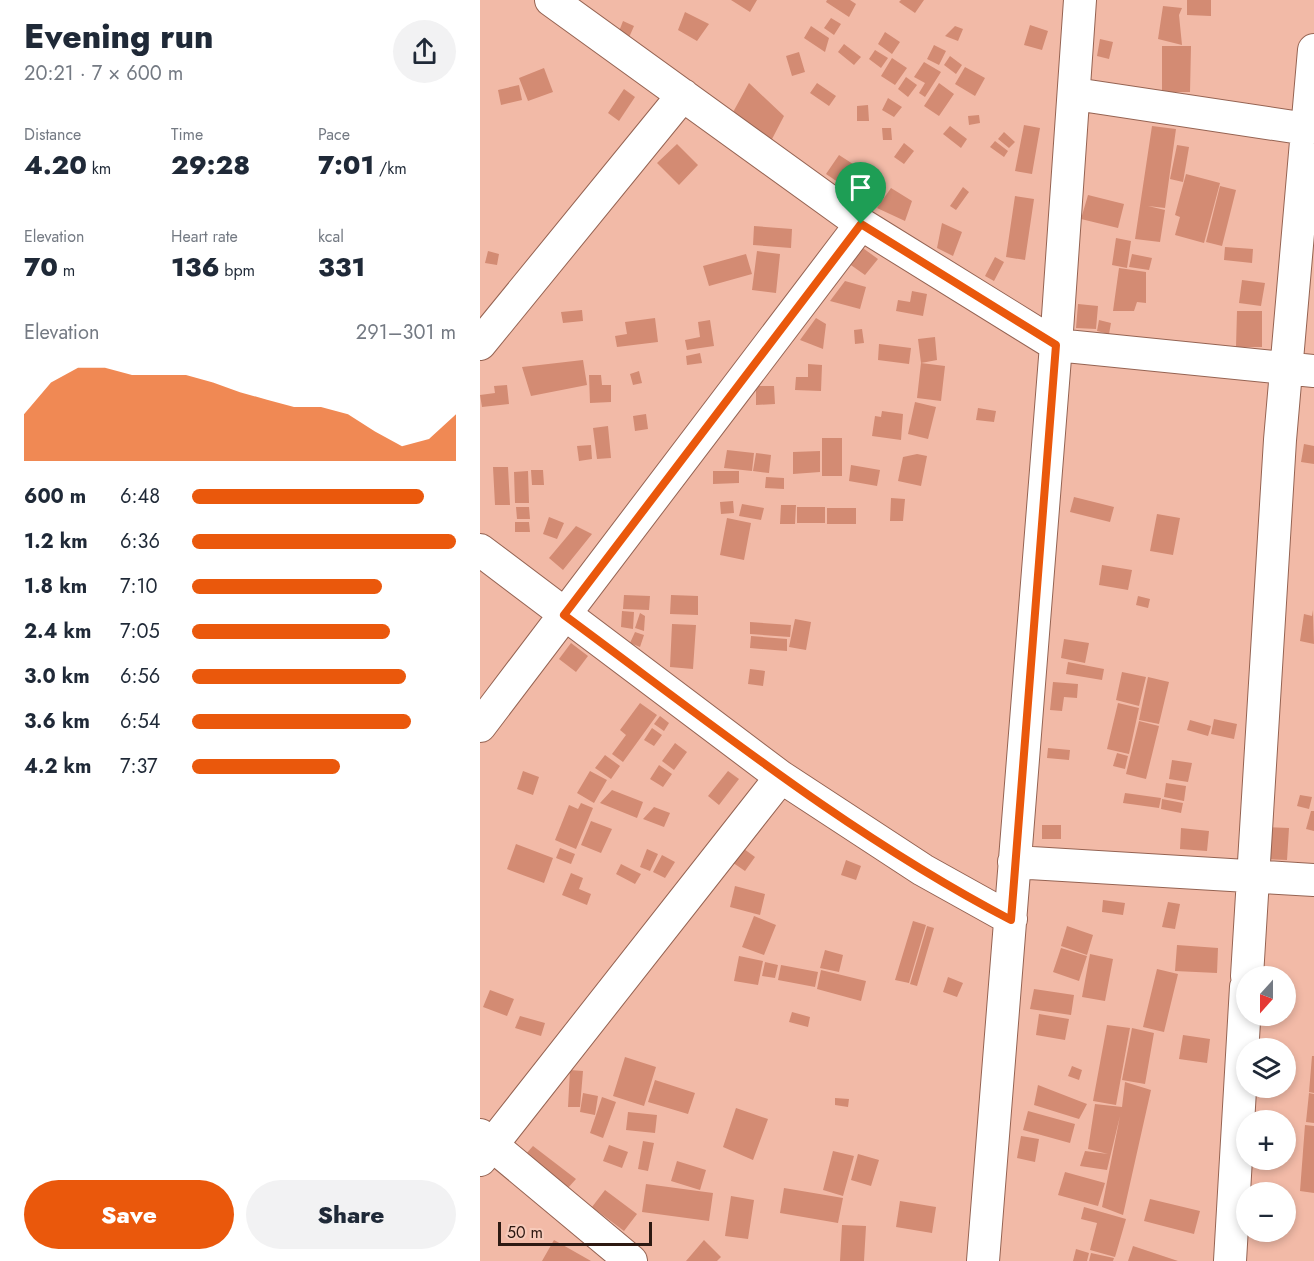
<!DOCTYPE html>
<meta charset="utf-8">
<style>
:root{--surface:#fff;--page:#f2f2f3;--text:#1f2937;--muted:#747a83;--accent:#ea580c}
body{margin:0;font-family:Jost,sans-serif;background:var(--page);color:var(--text);height:100vh;display:flex;flex-direction:column;font-size:22px;white-space:nowrap}
*{box-sizing:border-box;margin:0}
p{font-size:20px;color:var(--muted)}
.icon{flex:none;width:33px;height:33px;fill:none;stroke:currentColor;stroke-width:2;stroke-linecap:round;stroke-linejoin:round}
.map{position:relative;flex:1;overflow:hidden}
.panel{display:flex;flex-direction:column;background:var(--surface);width:480px}
.panel>*{flex:none}
.needle{width:39px;rotate:201deg}
.buttons{position:absolute;left:756px;top:966px;display:grid;gap:12px}
.buttons a{display:grid;place-items:center;width:60px;height:60px;border-radius:50%;background:var(--surface);box-shadow:0 3px 9px #0003;font-size:30px}
.scale{position:absolute;left:18px;bottom:15px;width:154px;box-sizing:border-box;padding-left:6px;border:3px solid #2d1912;border-top:0;font-size:16px;line-height:21px;white-space:nowrap;color:#2d1912;-webkit-text-stroke:4px #f7caba;paint-order:stroke}
.pin{position:absolute;display:grid;place-items:center;width:51px;height:51px;color:#fff;margin:-62px -26px;border-radius:50% 50% 50% 0;rotate:-45deg;box-shadow:0 0 6px #0007}
.pin .icon{rotate:45deg}
.round{display:grid;place-items:center;flex:none;width:63px;height:63px;border-radius:32px;background:var(--page)}
.head{display:flex;align-items:center;justify-content:space-between;height:102px;padding:0 24px}
h1{font-size:33px;font-weight:800;line-height:45px}
.figures{display:grid;grid-template-columns:repeat(3,1fr);gap:9px;height:102px;padding:6px 24px}
.figures div{display:grid;align-content:center}
.figures b{font-size:26px;font-weight:800}
.figures small{font-size:16px;font-weight:400}
.figures p{font-size:16px}
.chart{height:168px;padding:12px 24px}
.chart p{display:flex;justify-content:space-between}
.chart svg{width:100%;height:108px;margin-top:6px;fill:var(--accent);opacity:.7}
.primary-button{display:flex;gap:12px;margin-top:auto;padding:12px 24px}
.primary-button a{flex:1;height:69px;border-radius:36px;background:var(--accent);color:#fff;font-size:24px;font-weight:800;line-height:69px;text-align:center}
.primary-button a+a{background:var(--page);color:var(--text)}
ul{padding:0 24px;list-style:none;font-size:20px}
li{display:grid;grid-template-columns:96px 72px 1fr;align-items:center;height:45px}
li i{height:15px;border-radius:8px;background:var(--accent)}
main{display:flex;flex:1;min-height:0}
.map>svg:first-child{display:block}
.building{fill:#d38b73}
.lines{fill:none;stroke-linecap:round;stroke-linejoin:round}
.minor-casing{stroke:#956352;stroke-width:34}
.minor{stroke:#fff;stroke-width:32}
.route-casing{stroke:#fff;stroke-width:12}
.route{stroke:#ea580c;stroke-width:8}
</style>
<main>
<section class="panel">
<div class="head"><div><h1>Evening run</h1><p>20:21 · 7 × 600 m</p></div><a class="round"><svg class="icon" aria-label="share" viewBox="0 0 24 24"><path d="M12 15V3M7 8l5-5 5 5M5 13v7h14v-7"/></svg></a></div>
<div class="figures">
<div><p>Distance</p><b>4.20<small> km</small></b></div>
<div><p>Time</p><b>29:28</b></div>
<div><p>Pace</p><b>7:01<small> /km</small></b></div>
</div>
<div class="figures">
<div><p>Elevation</p><b>70<small> m</small></b></div>
<div><p>Heart rate</p><b>136<small> bpm</small></b></div>
<div><p>kcal</p><b>331</b></div>
</div>
<div class="chart"><p><span>Elevation</span>291–301 m</p>
<svg viewBox="0 0 160 44" preserveAspectRatio="none"><path d="M0 44V25L10 12L20 6L30 6L40 9L50 9L60 9L70 12L80 16L90 19L100 22L110 22L120 25L130 32L140 38L150 35L160 25V44z"/></svg>
</div>
<ul>
<li><b>600 m</b>6:48<i style="width:88%"></i></li>
<li><b>1.2 km</b>6:36<i style="width:100%"></i></li>
<li><b>1.8 km</b>7:10<i style="width:72%"></i></li>
<li><b>2.4 km</b>7:05<i style="width:75%"></i></li>
<li><b>3.0 km</b>6:56<i style="width:81%"></i></li>
<li><b>3.6 km</b>6:54<i style="width:83%"></i></li>
<li><b>4.2 km</b>7:37<i style="width:56%"></i></li>
</ul>
<div class="primary-button"><a>Save</a><a>Share</a></div>
</section>
<div class="map">
<svg width="834" height="1261" viewBox="0 0 834 1261">
<rect width="100%" height="100%" fill="#f2baa7"/>
<path class="building" d="M 251,0 L 277,0 L 270,12 Z
M 347,0 L 370,0 L 376,4 L 369,17 L 346,2 Z
M 421,0 L 444,0 L 435,13 L 419,2 Z
M 707,0 L 731,0 L 731,16 L 707,15 Z
M 683,6 L 702,8 L 699,15 L 702,45 L 678,39 Z
M 205,12 L 229,24 L 217,41 L 198,30 Z
M 351,18 L 361,24 L 354,35 L 344,28 Z
M 143,21 L 154,26 L 147,42 L 138,34 Z
M 550,25 L 568,31 L 562,50 L 544,45 Z
M 331,26 L 349,38 L 345,52 L 324,38 Z
M 475,26 L 483,29 L 478,41 L 465,36 Z
M 405,32 L 420,42 L 412,54 L 398,44 Z
M 620,39 L 633,42 L 629,59 L 617,56 Z
M 364,44 L 381,57 L 374,65 L 358,52 Z
M 454,45 L 466,51 L 459,65 L 447,59 Z
M 682,46 L 711,46 L 710,92 L 682,92 Z
M 395,50 L 408,58 L 401,68 L 389,59 Z
M 319,52 L 325,72 L 312,76 L 306,56 Z
M 470,56 L 482,65 L 476,74 L 464,65 Z
M 412,58 L 427,68 L 415,85 L 401,76 Z
M 444,62 L 461,72 L 445,97 L 439,93 L 445,83 L 434,77 Z
M 485,67 L 505,78 L 495,96 L 475,84 Z
M 64,68 L 73,92 L 48,101 L 39,78 Z
M 426,77 L 437,85 L 428,97 L 418,89 Z
M 269,83 L 304,116 L 291,141 L 252,114 Z
M 337,83 L 356,96 L 349,106 L 330,93 Z
M 459,83 L 474,94 L 459,116 L 444,106 Z
M 39,85 L 42,100 L 21,105 L 18,90 Z
M 144,89 L 155,97 L 139,121 L 128,113 Z
M 408,98 L 422,107 L 414,117 L 402,110 Z
M 388,105 L 389,121 L 377,121 L 377,106 Z
M 499,115 L 500,123 L 489,125 L 488,116 Z
M 544,125 L 560,128 L 552,174 L 535,171 Z
M 470,126 L 487,139 L 481,148 L 463,134 Z
M 672,126 L 696,129 L 685,208 L 668,206 L 685,210 L 680,242 L 655,239 Z
M 402,128 L 411,128 L 412,140 L 403,140 Z
M 524,132 L 535,142 L 529,148 L 518,139 Z
M 515,141 L 528,151 L 524,157 L 510,147 Z
M 424,143 L 434,151 L 424,164 L 414,157 Z
M 197,144 L 218,165 L 199,185 L 177,163 Z
M 697,145 L 709,147 L 703,182 L 690,179 Z
M 359,155 L 390,175 L 380,197 L 346,174 Z
M 706,174 L 740,183 L 724,243 L 695,235 L 700,217 L 695,215 Z
M 740,186 L 756,190 L 742,246 L 726,242 Z
M 483,187 L 489,192 L 476,210 L 470,206 Z
M 411,188 L 432,201 L 425,221 L 397,208 Z
M 608,195 L 644,204 L 638,228 L 601,219 Z
M 535,196 L 554,199 L 545,260 L 526,257 Z
M 462,223 L 482,232 L 473,256 L 457,248 Z
M 274,226 L 312,229 L 311,248 L 273,245 Z
M 636,238 L 651,241 L 647,268 L 632,265 Z
M 380,246 L 398,259 L 385,275 L 368,263 Z
M 745,247 L 773,249 L 772,263 L 744,260 Z
M 8,251 L 19,254 L 17,265 L 5,263 Z
M 277,251 L 300,254 L 296,293 L 272,290 Z
M 266,254 L 272,274 L 229,286 L 223,266 Z
M 652,254 L 672,258 L 669,270 L 649,267 Z
M 515,257 L 524,262 L 514,281 L 505,276 Z
M 639,268 L 666,272 L 666,303 L 657,302 L 654,311 L 633,311 Z
M 762,280 L 785,283 L 781,306 L 759,303 Z
M 365,281 L 386,287 L 380,309 L 350,301 Z
M 432,291 L 447,294 L 443,316 L 416,311 L 418,300 L 430,302 Z
M 598,304 L 618,306 L 616,329 L 596,328 Z
M 102,310 L 103,321 L 83,323 L 81,312 Z
M 757,311 L 782,311 L 782,347 L 756,347 Z
M 175,318 L 178,342 L 137,347 L 135,336 L 147,334 L 145,322 Z
M 336,318 L 346,324 L 343,349 L 320,340 Z
M 230,320 L 234,346 L 207,350 L 205,340 L 220,337 L 218,322 Z
M 619,320 L 631,323 L 629,334 L 617,331 Z
M 382,329 L 384,343 L 375,344 L 374,330 Z
M 455,337 L 457,360 L 441,363 L 465,366 L 461,401 L 437,398 L 441,363 L 438,339 Z
M 399,344 L 431,348 L 429,364 L 398,360 Z
M 220,353 L 222,363 L 207,365 L 206,356 Z
M 103,360 L 107,385 L 51,396 L 42,367 Z
M 328,364 L 342,365 L 341,391 L 315,390 L 316,377 L 328,377 Z
M 159,371 L 162,383 L 153,385 L 150,374 Z
M 109,375 L 121,375 L 122,385 L 131,385 L 131,402 L 110,403 Z
M 27,385 L 29,404 L 2,407 L 0,395 L 15,393 L 14,386 Z
M 276,386 L 294,386 L 295,404 L 276,405 Z
M 435,402 L 456,407 L 448,439 L 428,434 Z
M 498,408 L 516,411 L 514,422 L 496,420 Z
M 402,411 L 423,414 L 421,440 L 392,436 L 395,416 L 401,417 Z
M 166,414 L 168,429 L 155,431 L 153,416 Z
M 128,426 L 131,458 L 117,459 L 113,428 Z
M 342,438 L 362,438 L 362,476 L 342,476 Z
M 824,444 L 834,446 L 834,464 L 821,462 Z
M 111,445 L 112,459 L 99,461 L 97,446 Z
M 247,450 L 274,453 L 272,471 L 244,468 Z
M 340,451 L 340,472 L 313,474 L 313,452 Z
M 276,453 L 291,455 L 289,473 L 273,471 Z
M 437,454 L 447,456 L 441,486 L 418,481 L 423,457 Z
M 371,465 L 400,470 L 397,486 L 369,481 Z
M 13,467 L 28,467 L 30,505 L 15,505 Z
M 51,470 L 63,470 L 64,485 L 52,485 Z
M 48,471 L 49,503 L 35,503 L 34,472 Z
M 233,471 L 259,471 L 259,483 L 233,484 Z
M 286,477 L 304,478 L 304,489 L 285,488 Z
M 594,497 L 634,507 L 630,522 L 590,512 Z
M 411,498 L 425,499 L 423,521 L 410,521 Z
M 253,501 L 254,513 L 241,514 L 240,502 Z
M 262,504 L 284,508 L 281,520 L 259,516 Z
M 301,505 L 316,505 L 315,524 L 300,524 Z
M 36,507 L 49,507 L 50,519 L 37,519 Z
M 317,507 L 345,507 L 345,523 L 317,523 Z
M 347,508 L 376,508 L 376,524 L 347,524 Z
M 677,514 L 700,518 L 693,555 L 670,551 Z
M 69,517 L 84,523 L 77,539 L 63,534 Z
M 247,518 L 271,523 L 264,560 L 240,555 Z
M 35,522 L 49,522 L 50,532 L 35,532 Z
M 96,526 L 112,534 L 83,570 L 69,558 Z
M 622,565 L 652,570 L 648,590 L 619,585 Z
M 144,595 L 170,596 L 169,610 L 143,609 Z
M 191,595 L 218,596 L 218,615 L 190,614 Z
M 658,596 L 670,599 L 668,608 L 656,605 Z
M 833,610 L 834,644 L 820,641 L 824,614 L 832,616 Z
M 142,611 L 154,612 L 153,629 L 141,627 Z
M 160,613 L 165,616 L 164,631 L 155,628 Z
M 315,619 L 331,622 L 326,650 L 309,647 Z
M 270,622 L 311,625 L 310,637 L 270,634 Z
M 192,624 L 216,625 L 213,669 L 190,667 Z
M 155,632 L 164,635 L 160,647 L 150,643 Z
M 271,636 L 307,639 L 307,651 L 270,648 Z
M 584,639 L 609,643 L 605,663 L 581,658 Z
M 91,643 L 108,656 L 96,672 L 79,659 Z
M 588,662 L 624,669 L 622,680 L 586,674 Z
M 270,669 L 285,671 L 283,686 L 268,684 Z
M 642,672 L 666,677 L 659,706 L 636,700 Z
M 668,677 L 689,682 L 679,724 L 659,720 Z
M 573,682 L 598,684 L 597,698 L 584,697 L 582,711 L 570,710 Z
M 160,703 L 177,715 L 143,762 L 132,754 L 146,735 L 140,730 Z
M 638,703 L 659,708 L 649,754 L 627,749 Z
M 180,716 L 189,723 L 184,731 L 174,724 Z
M 734,719 L 757,724 L 754,739 L 731,734 Z
M 710,720 L 731,726 L 728,736 L 707,730 Z
M 659,721 L 679,726 L 666,779 L 646,774 Z
M 172,728 L 182,735 L 174,746 L 164,740 Z
M 195,743 L 207,752 L 194,770 L 182,761 Z
M 568,748 L 590,750 L 589,760 L 567,758 Z
M 637,753 L 648,756 L 645,769 L 633,766 Z
M 125,755 L 140,766 L 131,779 L 115,768 Z
M 692,760 L 712,763 L 708,782 L 689,779 Z
M 179,765 L 192,774 L 183,787 L 170,779 Z
M 43,771 L 59,777 L 53,795 L 37,789 Z
M 110,771 L 127,780 L 114,803 L 97,793 Z
M 248,771 L 259,779 L 239,805 L 228,796 Z
M 686,783 L 706,786 L 704,801 L 684,797 Z
M 132,790 L 163,802 L 157,818 L 120,803 Z
M 645,793 L 681,798 L 679,808 L 643,803 Z
M 820,795 L 832,797 L 829,809 L 817,806 Z
M 682,799 L 703,803 L 701,813 L 681,809 Z
M 101,803 L 113,808 L 96,849 L 75,840 L 89,805 L 98,809 Z
M 174,807 L 190,813 L 184,827 L 163,819 Z
M 831,811 L 834,811 L 834,831 L 826,829 Z
M 111,821 L 132,829 L 121,853 L 101,845 Z
M 562,825 L 581,825 L 581,839 L 562,839 Z
M 785,827 L 809,828 L 807,860 L 783,859 Z
M 701,828 L 729,831 L 727,851 L 700,849 Z
M 36,844 L 73,858 L 64,883 L 27,869 Z
M 260,846 L 275,857 L 265,871 L 249,860 Z
M 80,848 L 95,854 L 91,864 L 76,858 Z
M 167,849 L 178,854 L 170,871 L 160,867 Z
M 182,855 L 195,862 L 185,878 L 173,872 Z
M 366,860 L 381,866 L 376,880 L 361,875 Z
M 141,864 L 161,874 L 155,884 L 136,874 Z
M 91,873 L 103,878 L 99,889 L 111,894 L 107,905 L 82,895 Z
M 255,886 L 285,894 L 280,915 L 250,907 Z
M 623,900 L 645,903 L 643,915 L 622,912 Z
M 688,902 L 700,904 L 695,929 L 682,927 Z
M 274,916 L 296,925 L 284,955 L 262,947 Z
M 433,921 L 446,925 L 429,983 L 415,980 Z
M 447,926 L 454,928 L 437,986 L 430,984 Z
M 587,926 L 613,935 L 607,955 L 581,946 Z
M 697,945 L 738,948 L 737,973 L 695,971 Z
M 581,948 L 607,956 L 599,981 L 573,972 Z
M 345,950 L 363,955 L 359,972 L 340,968 Z
M 610,954 L 633,959 L 625,1001 L 602,997 Z
M 259,956 L 283,961 L 278,985 L 254,981 Z
M 285,962 L 298,965 L 295,978 L 282,976 Z
M 301,965 L 338,972 L 335,987 L 298,980 Z
M 677,969 L 698,974 L 684,1032 L 663,1027 Z
M 341,970 L 386,981 L 381,1001 L 337,989 Z
M 468,977 L 483,983 L 477,997 L 463,992 Z
M 554,989 L 594,995 L 591,1015 L 550,1009 Z
M 10,990 L 34,999 L 27,1016 L 3,1007 Z
M 312,1012 L 330,1017 L 328,1027 L 309,1022 Z
M 559,1014 L 589,1019 L 585,1040 L 556,1035 Z
M 40,1016 L 65,1023 L 61,1036 L 35,1028 Z
M 627,1025 L 650,1028 L 636,1105 L 613,1101 Z
M 652,1028 L 674,1033 L 665,1084 L 642,1080 Z
M 703,1035 L 730,1039 L 727,1063 L 699,1059 Z
M 832,1056 L 834,1056 L 834,1093 L 829,1092 Z
M 145,1057 L 176,1067 L 164,1106 L 133,1096 Z
M 592,1066 L 602,1070 L 599,1080 L 588,1076 Z
M 90,1070 L 103,1071 L 100,1107 L 88,1107 Z
M 175,1080 L 215,1093 L 208,1114 L 168,1102 Z
M 645,1082 L 671,1090 L 643,1215 L 622,1207 L 640,1116 L 627,1170 L 600,1166 L 605,1151 L 628,1154 L 608,1149 L 615,1104 L 642,1107 Z
M 558,1085 L 607,1104 L 599,1119 L 554,1105 Z
M 103,1093 L 118,1096 L 115,1115 L 100,1112 Z
M 829,1093 L 834,1094 L 834,1123 L 826,1122 Z
M 122,1097 L 136,1102 L 123,1138 L 110,1133 Z
M 355,1098 L 369,1099 L 368,1107 L 355,1105 Z
M 256,1108 L 288,1119 L 273,1160 L 243,1147 Z
M 548,1111 L 595,1124 L 590,1143 L 543,1130 Z
M 148,1112 L 177,1115 L 175,1133 L 146,1130 Z
M 825,1125 L 834,1126 L 834,1193 L 820,1191 Z
M 541,1136 L 559,1139 L 555,1162 L 537,1158 Z
M 163,1141 L 174,1143 L 168,1171 L 158,1169 Z
M 129,1145 L 148,1152 L 142,1168 L 123,1161 Z
M 53,1146 L 96,1179 L 87,1189 L 44,1156 Z
M 353,1151 L 374,1156 L 363,1196 L 343,1190 Z
M 378,1154 L 399,1160 L 391,1186 L 371,1180 Z
M 197,1161 L 226,1170 L 220,1190 L 191,1181 Z
M 585,1172 L 625,1183 L 618,1206 L 578,1195 Z
M 166,1184 L 233,1193 L 229,1221 L 162,1212 Z
M 304,1188 L 363,1198 L 358,1223 L 300,1213 Z
M 125,1190 L 157,1214 L 144,1231 L 112,1207 Z
M 251,1196 L 274,1200 L 268,1239 L 245,1236 Z
M 670,1199 L 720,1211 L 714,1234 L 664,1221 Z
M 420,1201 L 456,1207 L 452,1233 L 416,1227 Z
M 604,1207 L 646,1219 L 635,1257 L 610,1250 L 617,1223 L 601,1219 Z
M 362,1225 L 386,1226 L 384,1261 L 360,1261 Z
M 74,1240 L 111,1261 L 62,1261 Z
M 224,1240 L 241,1257 L 237,1261 L 206,1261 Z
M 653,1246 L 698,1261 L 648,1261 Z
M 596,1249 L 609,1253 L 607,1261 L 593,1261 Z
M 611,1253 L 634,1258 L 633,1261 L 609,1261 Z"/>
<g class="lines">
<g class="minor-casing">
<path id="minor" d="M 71,0 L 381,224 L 576,345 L 834,371
M 595,94 L 827,129
M 0,344 L 203,95
M 0,550 L 301,777 L 443,870 L 531,919
M 0,726 L 381,224
M 534,862 L 834,880
M 767,976 L 800,440 L 834,50
M 0,1135 L 151,1261
M 0,1160 L 301,777
M 503,1261 L 576,345 L 600,0
M 750,1261 L 766,987"/>
</g>
<use href="#minor" class="minor"/>
</g>
<g class="lines">
<g class="route-casing">
<path id="route" d="M 381,224 L 576,345 L 531,920 C 370,836 229,722 84,615 Z"/>
</g>
<use href="#route" class="route"/>
</g>
</svg>
<div class="buttons">
<a><svg class="needle" viewBox="-14 -14 28 28"><path d="M0-13l5 13h-10z" fill="#e53935"/><path d="M0 13l5-13h-10z" fill="#747a83"/></svg></a>
<a><svg class="icon" aria-label="layers" viewBox="0 0 24 24"><path d="M12 4l9 5-9 5-9-5zM3 14l9 5 9-5"/></svg></a>
<a>+</a>
<a>−</a>
</div>
<div class="scale">50 m</div>
<div class="pin" style="left:381px;top:224px;background:#1e9e55"><svg class="icon" aria-label="arrive" viewBox="0 0 24 24"><path d="M6 21V4h12l-3 4 3 4H6"/></svg></div>
</div>
</main>
